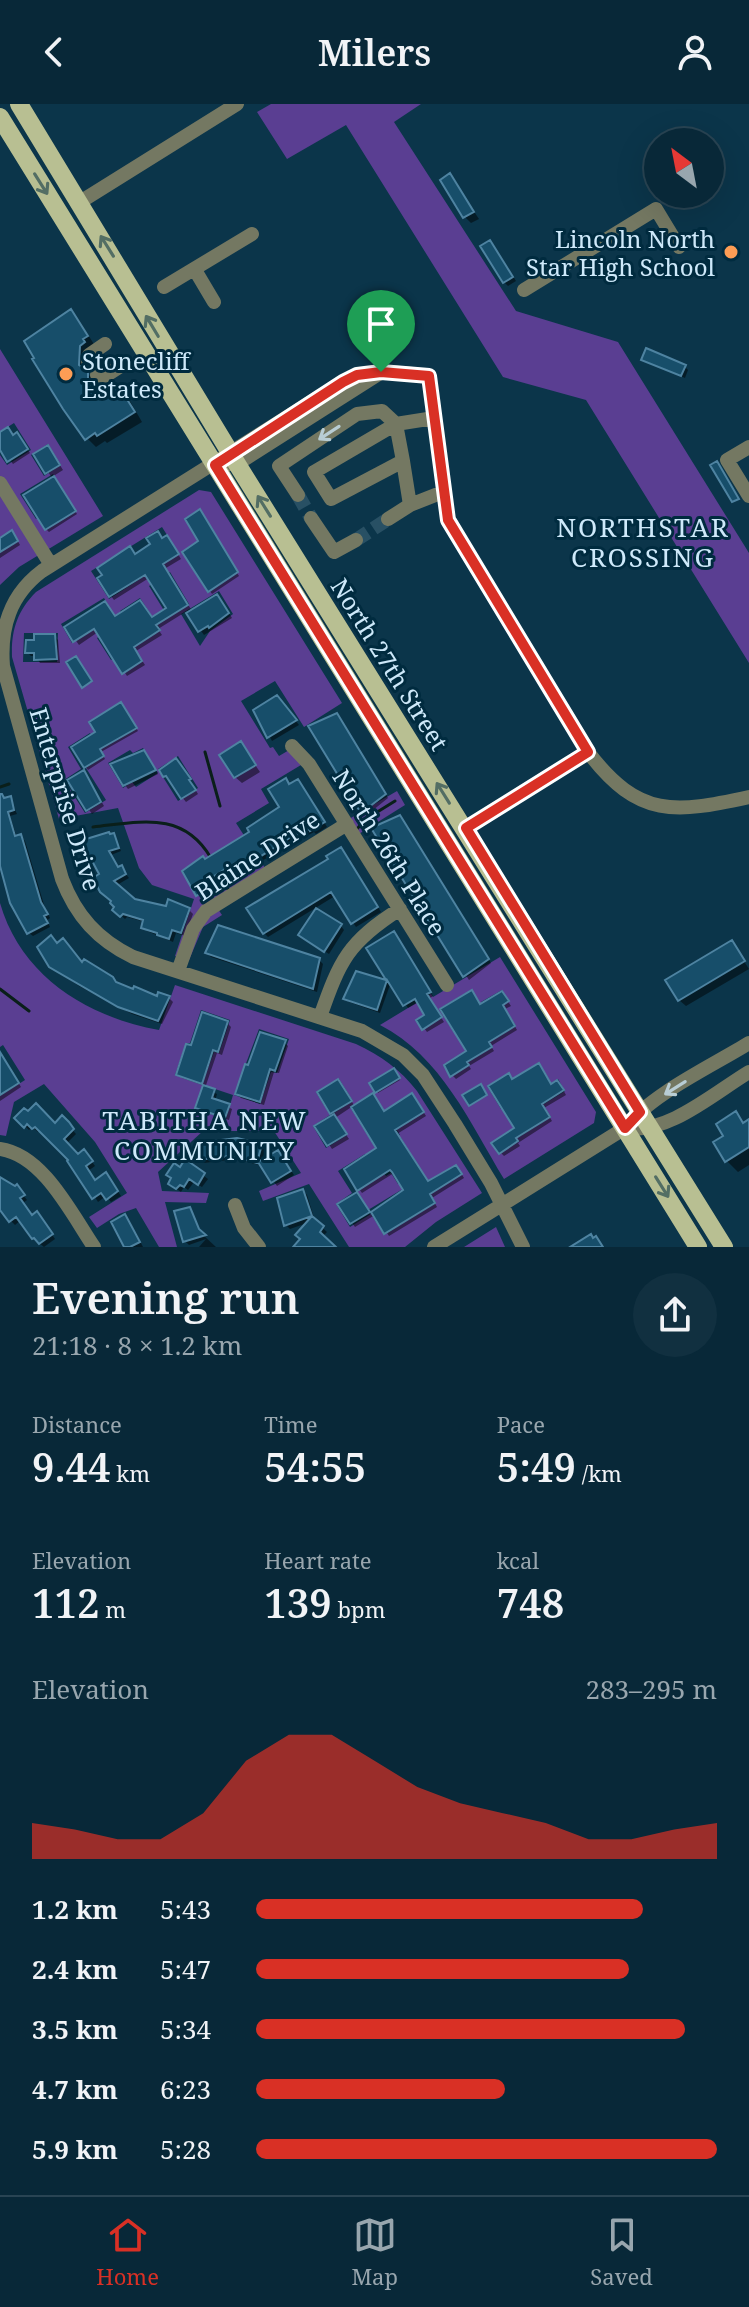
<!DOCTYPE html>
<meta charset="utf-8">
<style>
:root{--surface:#082838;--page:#113040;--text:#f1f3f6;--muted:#98a6ae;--line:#294453;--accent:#d93025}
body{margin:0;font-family:"Noto Serif",serif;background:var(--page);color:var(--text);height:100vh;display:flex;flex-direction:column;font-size:30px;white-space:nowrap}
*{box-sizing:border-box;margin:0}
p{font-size:26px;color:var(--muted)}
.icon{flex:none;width:44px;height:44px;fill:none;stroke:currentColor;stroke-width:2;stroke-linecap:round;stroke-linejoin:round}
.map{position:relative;height:1143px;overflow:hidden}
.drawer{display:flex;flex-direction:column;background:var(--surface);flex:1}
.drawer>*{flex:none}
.needle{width:52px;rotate:328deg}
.tools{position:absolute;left:644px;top:24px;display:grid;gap:16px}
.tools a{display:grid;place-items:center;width:80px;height:80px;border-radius:50%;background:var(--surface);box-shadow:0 8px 32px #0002,0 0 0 2px var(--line);font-size:40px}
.pin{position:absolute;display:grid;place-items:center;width:68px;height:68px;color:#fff;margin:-82px -34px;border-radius:50% 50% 50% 0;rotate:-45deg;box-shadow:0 0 8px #0007}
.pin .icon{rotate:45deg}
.round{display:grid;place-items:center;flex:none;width:84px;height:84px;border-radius:42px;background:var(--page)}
.overview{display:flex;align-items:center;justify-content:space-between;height:136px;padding:0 32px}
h1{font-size:44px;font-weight:600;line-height:60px}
.stats{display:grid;grid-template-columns:repeat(3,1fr);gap:12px;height:136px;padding:8px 32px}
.stats div{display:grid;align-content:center}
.stats b{font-size:40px;font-weight:600}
.stats small{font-size:22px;font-weight:400}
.stats p{font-size:22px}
.chart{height:224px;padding:16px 32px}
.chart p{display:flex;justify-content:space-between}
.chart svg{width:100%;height:144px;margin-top:8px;fill:var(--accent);opacity:.7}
ul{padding:0 32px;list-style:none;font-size:26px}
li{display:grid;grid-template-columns:128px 96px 1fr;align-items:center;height:60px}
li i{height:20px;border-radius:10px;background:var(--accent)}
header{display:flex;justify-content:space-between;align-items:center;height:104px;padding:0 32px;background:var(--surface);font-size:36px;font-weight:600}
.menu{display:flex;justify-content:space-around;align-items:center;height:112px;border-top:2px solid var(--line);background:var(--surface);font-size:22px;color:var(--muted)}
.menu a{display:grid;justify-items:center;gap:4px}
.menu .active{color:var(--accent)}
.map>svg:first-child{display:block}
.green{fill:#5a3e92;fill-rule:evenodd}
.shadow{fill:#0007}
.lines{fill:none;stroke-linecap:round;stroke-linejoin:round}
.stream{stroke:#0a1f1a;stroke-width:3}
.building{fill:#174e6a;stroke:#4e83a1;stroke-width:2}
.minor-tunnel{stroke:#285064;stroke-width:14;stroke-dasharray:14 7;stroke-linecap:butt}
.minor{stroke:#747862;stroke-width:14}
.major{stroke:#b8bf92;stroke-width:18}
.oneway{stroke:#536e64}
.oneway2{stroke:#b8cdd4}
.route-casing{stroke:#fff;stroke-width:16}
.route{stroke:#d93025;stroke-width:10}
.poi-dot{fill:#fd9d55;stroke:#002b3f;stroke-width:3}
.labels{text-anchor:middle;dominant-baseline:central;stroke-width:6;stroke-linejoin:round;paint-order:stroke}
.poi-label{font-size:24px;fill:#cee9fa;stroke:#002b3f;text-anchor:end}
.street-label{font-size:24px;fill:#cee9fa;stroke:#002b3f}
.neighbourhood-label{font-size:26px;letter-spacing:2px;fill:#cee9fa;stroke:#002b3f}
</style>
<header><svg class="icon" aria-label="back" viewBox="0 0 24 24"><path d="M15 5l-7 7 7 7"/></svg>Milers<svg class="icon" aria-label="person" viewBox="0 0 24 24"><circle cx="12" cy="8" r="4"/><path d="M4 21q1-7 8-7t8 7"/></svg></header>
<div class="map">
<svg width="749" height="1143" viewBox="0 0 749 1143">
<rect width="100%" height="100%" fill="#0b354a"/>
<path class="green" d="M 271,0 L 421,0 L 394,18 L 516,207 L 618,238 L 749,449 L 749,559 L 586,296 L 503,273 L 346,21 L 287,55 L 257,8 Z
M 0,245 L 103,412 L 19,463 L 0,481 L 0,351 L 7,361 L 31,346 L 14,319 L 0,328 ZM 48,340 L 61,361 L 44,372 L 31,351 ZM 53,370 L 68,395 L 36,415 L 20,390 Z
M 199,386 L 211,388 L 342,599 L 304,623 L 275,577 L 241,597 L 270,644 L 273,643 L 279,652 L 296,642 L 306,658 L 261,685 L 269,699 L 236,719 L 265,764 L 397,687 L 405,701 L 354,733 L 349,725 L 218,805 L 222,811 L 203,823 L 189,856 L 175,852 L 194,795 L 152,781 L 139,764 L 118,704 L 59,715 L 12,553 C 11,527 17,507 36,488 ZM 162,423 L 179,450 L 109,495 L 91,467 ZM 198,437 L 224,478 L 208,489 L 182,448 ZM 170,468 L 189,500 L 168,513 L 149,482 ZM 219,487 L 233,510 L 210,527 L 200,542 L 181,510 ZM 104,494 L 115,513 L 72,539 L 61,520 ZM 140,494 L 161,526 L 141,539 L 120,507 ZM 121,519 L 134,542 L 111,556 L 97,534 ZM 24,529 L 58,529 L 57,558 L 23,558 ZM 90,629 L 105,652 L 86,664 L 106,696 L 85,709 L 64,676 L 81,665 L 68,643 ZM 143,644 L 158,669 L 136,683 L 132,678 L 123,684 L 108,659 L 130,646 L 133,649 ZM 178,652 L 198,684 L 178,697 L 158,665 Z
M 0,799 C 21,872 87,913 159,926 L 175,881 L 356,940 C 381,952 400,965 417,987 L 482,1089 L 436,1118 L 405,1143 L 349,1143 L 309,1080 L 263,1097 L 259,1087 L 301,1069 L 274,1027 L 203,1027 L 158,1068 L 162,1087 L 209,1089 L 206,1099 L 165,1098 L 177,1143 L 159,1143 L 136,1104 L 119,1110 L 97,1124 L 89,1113 L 127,1089 L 95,1038 L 44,980 L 14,998 L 6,1032 L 0,1031 L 0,992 L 25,976 L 3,941 L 0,943 ZM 201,906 L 230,916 L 219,949 L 214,948 L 202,980 L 175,971 L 186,939 L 190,939 ZM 259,925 L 289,935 L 277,969 L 271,968 L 260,1000 L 234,991 ZM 339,975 L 353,997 L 334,1009 L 347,1031 L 326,1044 L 313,1022 L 330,1011 L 316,988 ZM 203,981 L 233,991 L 226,1015 L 195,1004 ZM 373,989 L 400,1031 L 376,1045 L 350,1003 ZM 401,1034 L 421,1066 L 398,1080 L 391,1069 L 386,1072 L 380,1063 L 378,1048 ZM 365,1050 L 380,1073 L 357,1088 L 368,1106 L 421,1074 L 436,1099 L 384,1131 L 371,1110 L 350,1123 L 336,1100 L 352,1089 L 338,1067 Z
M 500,853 L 596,1008 L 594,1019 L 504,1075 C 470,1019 441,952 380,921 L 431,890 L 433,893 ZM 471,886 L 485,908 L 453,927 L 439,905 ZM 502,886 L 509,897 L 503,901 L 516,922 L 495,935 L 481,913 L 487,909 L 481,898 ZM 479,920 L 493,943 L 471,956 L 457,933 ZM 539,958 L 551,979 L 558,975 L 565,987 L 544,1000 L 537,989 L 531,993 L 518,972 ZM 509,969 L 523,991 L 501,1005 L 487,982 ZM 537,991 L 551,1013 L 519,1033 L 505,1010 Z
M 496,1123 L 505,1143 L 464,1143 Z"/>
<path class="shadow" d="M 450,72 L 479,115 L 471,119 L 465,113 Z
M 494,142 L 516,177 L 508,182 L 504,178 Z
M 71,208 L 79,216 L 95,242 L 88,251 L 87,269 L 96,278 L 96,282 L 114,286 L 118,283 L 127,292 L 142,318 L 107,339 L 105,337 L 96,343 L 87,334 Z
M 643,255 L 684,262 L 688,266 L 685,274 Z
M 17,330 L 30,349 L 13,360 L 0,342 L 0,331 L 13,333 Z
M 51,347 L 63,366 L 52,373 L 77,410 L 49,428 L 46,425 L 53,375 L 36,351 Z
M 202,410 L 239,472 L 212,490 L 185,448 L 201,438 Z
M 15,432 L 20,441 L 0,454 L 0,436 Z
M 163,436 L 170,437 L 181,455 L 166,464 L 192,507 L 221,496 L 232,514 L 204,531 L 187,507 L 158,525 L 162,531 L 136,547 L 145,561 L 127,572 L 98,528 L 79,541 L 67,524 L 115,514 L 152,515 L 169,504 L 149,474 L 114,496 L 111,492 L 136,452 Z
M 54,532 L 58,536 L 60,559 L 40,559 L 36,552 L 31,552 L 27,548 Z
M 281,597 L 299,621 L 272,637 L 255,606 Z
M 123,603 L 138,627 L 101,648 L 105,655 L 88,666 L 74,644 L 98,629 Z
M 340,615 L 388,694 L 367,711 L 363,708 Z
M 241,640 L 260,668 L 242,679 L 235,673 Z
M 147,652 L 158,670 L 128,685 L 125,681 Z
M 180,661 L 198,690 L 186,698 L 165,672 Z
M 84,668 L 104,702 L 92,710 L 70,677 Z
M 302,681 L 327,723 L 316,730 L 314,728 L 303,734 L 301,733 L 244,768 L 239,762 L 207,784 L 210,790 L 202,795 L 184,768 L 252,728 L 282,704 L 290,682 Z
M 10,695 L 17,710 L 10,712 L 17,734 L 21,733 L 25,737 L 45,804 L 50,814 L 47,816 L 50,823 L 33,832 L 29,829 L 0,752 L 0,699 Z
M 403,717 L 491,859 L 469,876 L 374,725 Z
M 114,731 L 121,747 L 111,751 L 119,765 L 121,764 L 129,774 L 117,781 L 134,797 L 189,806 L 193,810 L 185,832 L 176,829 L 173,838 L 147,827 L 143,823 L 145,818 L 127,813 L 125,815 L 114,805 L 117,803 L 102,771 L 95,758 L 89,755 Z
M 345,749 L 381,808 L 356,823 L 335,792 L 268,833 L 264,829 Z
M 341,822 L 344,826 L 329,850 L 304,834 Z
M 397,834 L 433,892 L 429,895 L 444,918 L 427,928 L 424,924 L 427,911 L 419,898 L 408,904 L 391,878 L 380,909 L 349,898 L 346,895 L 357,869 L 390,880 Z
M 732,839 L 749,865 L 686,902 L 679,896 Z
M 207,849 L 319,856 L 323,860 L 317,888 L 211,853 Z
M 83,860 L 117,881 L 159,895 L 169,894 L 173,898 L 162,920 L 132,910 L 79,882 L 55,866 Z
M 505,893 L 511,902 L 505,905 L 517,926 L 491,942 L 494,947 L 469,962 L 471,965 L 456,975 L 452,971 L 469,948 L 481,902 Z
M 227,919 L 231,923 L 222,951 L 217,949 L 205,984 L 217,990 L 215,997 L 232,1005 L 229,1016 L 201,1007 L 198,1003 L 205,982 L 182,974 L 178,970 L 193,944 Z
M 284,938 L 288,942 L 279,969 L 274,968 L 264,1001 L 241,994 L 237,990 L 250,963 Z
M 0,949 L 21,983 L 0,997 Z
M 542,965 L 552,982 L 561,982 L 566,991 L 544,1004 L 552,1017 L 518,1039 L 520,1042 L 504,1052 L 500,1048 L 517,1025 L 513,977 Z
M 393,966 L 400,976 L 378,989 L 372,979 Z
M 342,981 L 355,1003 L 384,1009 L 415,995 L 426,1012 L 397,1030 L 429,1079 L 459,1066 L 464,1074 L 432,1094 L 437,1103 L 389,1132 L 375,1111 L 355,1123 L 340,1101 L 360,1094 L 371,1111 L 406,1087 L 394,1069 L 362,1089 L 359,1085 L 379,1045 L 353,1002 L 335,1014 L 349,1035 L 332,1045 L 317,1022 L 334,1011 L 319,989 Z
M 735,1010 L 745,1020 L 749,1017 L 749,1061 L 738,1068 L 727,1057 L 726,1032 Z
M 17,1014 L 55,1021 L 62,1014 L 76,1030 L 66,1040 L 78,1052 L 88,1052 L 95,1062 L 88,1067 L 96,1078 L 110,1075 L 121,1092 L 111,1098 L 106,1092 L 98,1098 L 72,1056 L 40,1025 L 38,1028 L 32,1023 L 29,1026 Z
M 261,1042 L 265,1046 L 262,1058 L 282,1052 L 294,1071 L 277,1082 L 263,1062 L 236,1055 L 204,1059 L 200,1055 Z
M 185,1058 L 208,1075 L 202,1083 L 194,1078 L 188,1086 L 184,1083 L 181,1088 L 174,1083 Z
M 0,1077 L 20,1087 L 27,1096 L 23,1099 L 33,1113 L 41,1114 L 55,1135 L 44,1143 L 33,1134 L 21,1116 L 15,1121 L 11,1117 L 0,1102 Z
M 303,1087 L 307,1091 L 315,1117 L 327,1128 L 322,1133 L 333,1143 L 301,1143 L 310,1118 L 290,1125 L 286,1121 Z
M 189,1105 L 202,1130 L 216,1143 L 199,1143 L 206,1135 L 189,1141 L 185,1137 Z
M 125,1112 L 129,1116 L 143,1143 L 127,1143 Z"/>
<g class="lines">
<path class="stream" d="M 205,648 L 220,702
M 0,683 L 9,680
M 93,723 C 140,718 183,706 211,754
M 356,726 L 366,715 L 395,697
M 218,768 L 228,785
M 0,885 L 29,907"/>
</g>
<path class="building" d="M 450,69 L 474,108 L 463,114 L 440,76 Z
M 490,136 L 513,173 L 503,179 L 480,142 Z
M 71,205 L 88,232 L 83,235 L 85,238 L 80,242 L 79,261 L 88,267 L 88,274 L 92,279 L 104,282 L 111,280 L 114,284 L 118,281 L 135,308 L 97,332 L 95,329 L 85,336 L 63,305 L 32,255 L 34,254 L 24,237 Z
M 646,244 L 686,261 L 681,272 L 641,256 Z
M 8,323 L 13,331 L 17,328 L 28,345 L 7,358 L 0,346 L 0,328 Z
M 48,341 L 60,361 L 45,370 L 33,350 Z
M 717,357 L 739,395 L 732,398 L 710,361 Z
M 54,372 L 76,407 L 45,426 L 23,391 Z
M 200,405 L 238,468 L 208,488 L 182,448 L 198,437 L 185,415 Z
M 12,426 L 18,437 L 0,448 L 0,434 Z
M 158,427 L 162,434 L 167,431 L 179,450 L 163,460 L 188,501 L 156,521 L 160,526 L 134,543 L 142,557 L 122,570 L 94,525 L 73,538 L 64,523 L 105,497 L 115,512 L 140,496 L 152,513 L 166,504 L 145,471 L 109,493 L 97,474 L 102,471 L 97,464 L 130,442 L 135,450 L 150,440 L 146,434 Z
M 217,490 L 229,509 L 209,524 L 208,522 L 198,528 L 186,509 Z
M 34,530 L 55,530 L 57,555 L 34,556 L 34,549 L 25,549 L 26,536 L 34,536 Z
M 76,552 L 92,577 L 82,584 L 66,558 Z
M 277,591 L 297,616 L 267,634 L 253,606 Z
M 121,598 L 137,624 L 100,645 L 104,652 L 84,664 L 71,643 L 95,628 L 89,618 Z
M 337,609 L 386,690 L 361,709 L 308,622 Z
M 241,637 L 256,661 L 234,674 L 219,651 Z
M 144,646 L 156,666 L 123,682 L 110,660 Z
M 176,654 L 191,675 L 189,676 L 196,686 L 181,695 L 166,672 L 163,673 L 159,666 Z
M 84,666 L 101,698 L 86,707 L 67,676 Z
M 286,674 L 289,680 L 298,675 L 325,718 L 310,727 L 309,725 L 298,732 L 296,730 L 239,766 L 235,759 L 211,774 L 204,780 L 208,785 L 196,792 L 182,767 L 203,752 L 205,755 L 249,728 L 247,724 L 279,703 L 268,685 Z
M 0,690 L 2,690 L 4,694 L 11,692 L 14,706 L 8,708 L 15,732 L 21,730 L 41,798 L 48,810 L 44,812 L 48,819 L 27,830 L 10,799 L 0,762 Z
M 400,711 L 489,855 L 463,873 L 371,724 Z
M 109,728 L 110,730 L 114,729 L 119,744 L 109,747 L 118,763 L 122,761 L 126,770 L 114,777 L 135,795 L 166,802 L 168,795 L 190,804 L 181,829 L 172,826 L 169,835 L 157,831 L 157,829 L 141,824 L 143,816 L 123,810 L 120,813 L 112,806 L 114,803 L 110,799 L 111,797 L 100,788 L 93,774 L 99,770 L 91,755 L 87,756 L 83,736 Z
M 341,743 L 378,803 L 351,820 L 331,788 L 263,830 L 246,804 L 328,755 L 326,752 Z
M 316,804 L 342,820 L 324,848 L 298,831 Z
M 218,821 L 320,854 L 313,885 L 205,849 Z
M 394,827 L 431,888 L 427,890 L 442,913 L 422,926 L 416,916 L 424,911 L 415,895 L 403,902 L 387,876 L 377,906 L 343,895 L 356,867 L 386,876 L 366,844 Z
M 51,831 L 57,839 L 63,834 L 82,858 L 84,855 L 113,873 L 116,878 L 133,885 L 134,882 L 157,892 L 158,888 L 170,892 L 158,917 L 118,903 L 49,863 L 37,843 Z
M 732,836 L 745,857 L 678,897 L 665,876 Z
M 472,886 L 480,900 L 502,887 L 509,897 L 503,901 L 515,922 L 489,938 L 492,943 L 467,958 L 469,961 L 450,973 L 444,961 L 466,947 L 440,905 Z
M 202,908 L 228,917 L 218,948 L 213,946 L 202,980 L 176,971 L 186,940 L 191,941 Z
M 260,928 L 286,936 L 275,967 L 270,965 L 260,998 L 235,990 L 245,960 L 248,961 Z
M 0,948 L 19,979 L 0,991 Z
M 539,959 L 551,980 L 557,976 L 564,986 L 542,1000 L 550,1013 L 516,1034 L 518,1037 L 499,1050 L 491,1039 L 514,1024 L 488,982 L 509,969 L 512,975 Z
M 394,964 L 400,974 L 375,989 L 369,979 Z
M 338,975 L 352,997 L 330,1010 L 317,988 Z
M 481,980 L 487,991 L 469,1002 L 462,991 Z
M 203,981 L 215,985 L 212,994 L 230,1000 L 225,1014 L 195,1004 Z
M 373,989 L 384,1007 L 412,989 L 424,1008 L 395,1026 L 428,1077 L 456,1061 L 462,1070 L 430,1090 L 435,1099 L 384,1130 L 371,1108 L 403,1086 L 392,1068 L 390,1066 L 357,1087 L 344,1065 L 376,1044 L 351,1003 Z
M 36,999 L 55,1019 L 62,1011 L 69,1018 L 74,1025 L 64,1035 L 78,1050 L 84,1045 L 93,1057 L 86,1062 L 95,1076 L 106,1068 L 118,1087 L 106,1096 L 101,1089 L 92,1095 L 67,1057 L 68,1056 L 35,1023 L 32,1025 L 27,1020 L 24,1024 L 14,1014 L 24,1004 L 28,1007 Z
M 736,1007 L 743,1019 L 749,1015 L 749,1043 L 725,1058 L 713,1038 L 723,1032 L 716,1020 Z
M 334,1010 L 347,1030 L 327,1042 L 314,1022 Z
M 237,1034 L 262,1040 L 257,1059 L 230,1052 L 198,1056 L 196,1039 Z
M 278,1046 L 291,1067 L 271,1079 L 258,1058 Z
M 185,1055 L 205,1069 L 198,1081 L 189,1075 L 184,1083 L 180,1081 L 176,1085 L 168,1080 L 171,1074 L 166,1071 L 174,1059 L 180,1063 Z
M 0,1073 L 15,1082 L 17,1080 L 25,1091 L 20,1094 L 32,1111 L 37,1107 L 53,1130 L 39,1140 L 34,1134 L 32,1135 L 16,1113 L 9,1118 L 0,1106 Z
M 303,1085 L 312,1112 L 284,1122 L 277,1094 Z
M 357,1088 L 370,1108 L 350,1120 L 337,1100 Z
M 190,1103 L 199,1125 L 206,1131 L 183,1138 L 174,1107 Z
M 125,1110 L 140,1138 L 130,1143 L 124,1143 L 111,1118 Z
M 312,1112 L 324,1122 L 320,1128 L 336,1143 L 293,1143 L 300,1135 L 295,1131 Z
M 591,1130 L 593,1134 L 596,1132 L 603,1143 L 570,1143 Z"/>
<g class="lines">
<path class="minor-tunnel" d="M 298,391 L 311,414
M 356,436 L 388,415"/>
<path class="minor" d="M 80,98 L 237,0
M 195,166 L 214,198
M 164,183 L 252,130
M 524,186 L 656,105 L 679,143
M 88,257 L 89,251 L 105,240
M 97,271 L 105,272 L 119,263
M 749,343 L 727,356 L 749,392
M 227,360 L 237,360 L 380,269
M 0,379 L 51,461
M 298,391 L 279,362 L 357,310 L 382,307 L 396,320 L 403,357
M 410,401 L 403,357 L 331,395 L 314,368 L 396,320 L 434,314
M 311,414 L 334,448 L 356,436
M 388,415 L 410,401 L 443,388
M 292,642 L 309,660 L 447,881
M 466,724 L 588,648 C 639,715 675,709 749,693
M 178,867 L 193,825 L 206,807 L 347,720
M 320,913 C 340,856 348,838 400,805
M 625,1024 C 667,1031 714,989 749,968
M 0,1045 C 43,1051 71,1109 94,1143
M 235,1101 L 244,1124 L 259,1143
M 434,1143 L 625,1024 C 651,990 712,962 749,939
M 523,1143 L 491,1079 L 455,1020 L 423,971 L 403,951 L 362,927 L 133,853 C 98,836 76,812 62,775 L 3,562 C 0,523 10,491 42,467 L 343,278 C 371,265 399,268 429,272 L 448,416 L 588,648"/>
<path class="major" d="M 19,0 L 237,360 L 724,1143
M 0,13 L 698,1143"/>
</g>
<defs><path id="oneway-shaft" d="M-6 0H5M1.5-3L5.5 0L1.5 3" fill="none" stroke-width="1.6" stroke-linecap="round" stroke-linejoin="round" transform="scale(2)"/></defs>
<g class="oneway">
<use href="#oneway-shaft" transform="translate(41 80) rotate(58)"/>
<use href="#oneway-shaft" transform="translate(107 142) rotate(-122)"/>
<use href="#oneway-shaft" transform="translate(152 222) rotate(-121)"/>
<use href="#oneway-shaft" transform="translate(264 402) rotate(-122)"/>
<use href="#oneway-shaft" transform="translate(443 689) rotate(-122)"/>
<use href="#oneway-shaft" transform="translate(662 1083) rotate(58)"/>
</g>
<g class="oneway2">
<use href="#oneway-shaft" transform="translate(329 329) rotate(147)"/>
<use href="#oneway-shaft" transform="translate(675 984) rotate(148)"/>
</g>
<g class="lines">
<g class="route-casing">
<path id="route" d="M 381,268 L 429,272 L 448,416 L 588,648 L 466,724 L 640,1008 L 625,1024 L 215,361 L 343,278 L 357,271 Z"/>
</g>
<use href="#route" class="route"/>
</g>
<g class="poi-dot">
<circle cx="731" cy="148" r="8"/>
<circle cx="66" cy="270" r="8"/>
</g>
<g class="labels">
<g class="poi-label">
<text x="715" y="134">Lincoln North<tspan x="715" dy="28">Star High School</tspan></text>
<text x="82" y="256" text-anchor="start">Stonecliff<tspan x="82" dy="28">Estates</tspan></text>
</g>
<g class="street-label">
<text transform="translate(390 560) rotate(58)">North 27th Street</text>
<text transform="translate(66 695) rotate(73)">Enterprise Drive</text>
<text transform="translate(390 748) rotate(58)">North 26th Place</text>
<text transform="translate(257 751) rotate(-33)">Blaine Drive</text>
</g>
<g class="neighbourhood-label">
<text x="643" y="423">NORTHSTAR<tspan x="643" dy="30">CROSSING</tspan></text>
<text x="205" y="1016">TABITHA NEW<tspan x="205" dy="30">COMMUNITY</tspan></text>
</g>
</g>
</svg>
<div class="tools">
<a><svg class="needle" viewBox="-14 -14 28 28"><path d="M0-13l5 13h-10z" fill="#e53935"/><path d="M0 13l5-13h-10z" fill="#98a6ae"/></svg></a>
</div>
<div class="pin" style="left:381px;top:268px;background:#1e9e55"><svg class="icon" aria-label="arrive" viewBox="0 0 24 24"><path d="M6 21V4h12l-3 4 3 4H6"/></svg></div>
</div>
<section class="drawer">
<div class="overview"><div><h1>Evening run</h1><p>21:18 · 8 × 1.2 km</p></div><a class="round"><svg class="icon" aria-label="share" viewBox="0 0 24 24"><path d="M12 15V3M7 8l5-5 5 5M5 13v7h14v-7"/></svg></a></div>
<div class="stats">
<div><p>Distance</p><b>9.44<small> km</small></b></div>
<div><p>Time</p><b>54:55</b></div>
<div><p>Pace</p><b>5:49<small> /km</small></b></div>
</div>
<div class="stats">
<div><p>Elevation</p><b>112<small> m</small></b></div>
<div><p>Heart rate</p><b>139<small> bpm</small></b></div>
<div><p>kcal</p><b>748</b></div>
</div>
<div class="chart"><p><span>Elevation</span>283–295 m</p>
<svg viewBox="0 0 160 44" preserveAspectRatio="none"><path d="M0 44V33L10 35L20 38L30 38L40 30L50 14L60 6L70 6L80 14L90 22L100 27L110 30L120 33L130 38L140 38L150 35L160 33V44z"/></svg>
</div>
<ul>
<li><b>1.2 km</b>5:43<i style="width:84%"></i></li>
<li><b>2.4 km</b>5:47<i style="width:81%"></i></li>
<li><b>3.5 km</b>5:34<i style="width:93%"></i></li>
<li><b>4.7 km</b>6:23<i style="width:54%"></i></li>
<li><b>5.9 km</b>5:28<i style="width:100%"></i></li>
</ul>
</section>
<nav class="menu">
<a class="active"><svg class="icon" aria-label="home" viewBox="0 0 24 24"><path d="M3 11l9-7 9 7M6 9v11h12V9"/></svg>Home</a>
<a><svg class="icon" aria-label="map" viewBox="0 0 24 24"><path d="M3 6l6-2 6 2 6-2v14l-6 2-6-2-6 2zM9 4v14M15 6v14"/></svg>Map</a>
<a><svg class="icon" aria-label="saved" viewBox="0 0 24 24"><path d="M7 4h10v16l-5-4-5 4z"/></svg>Saved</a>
</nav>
